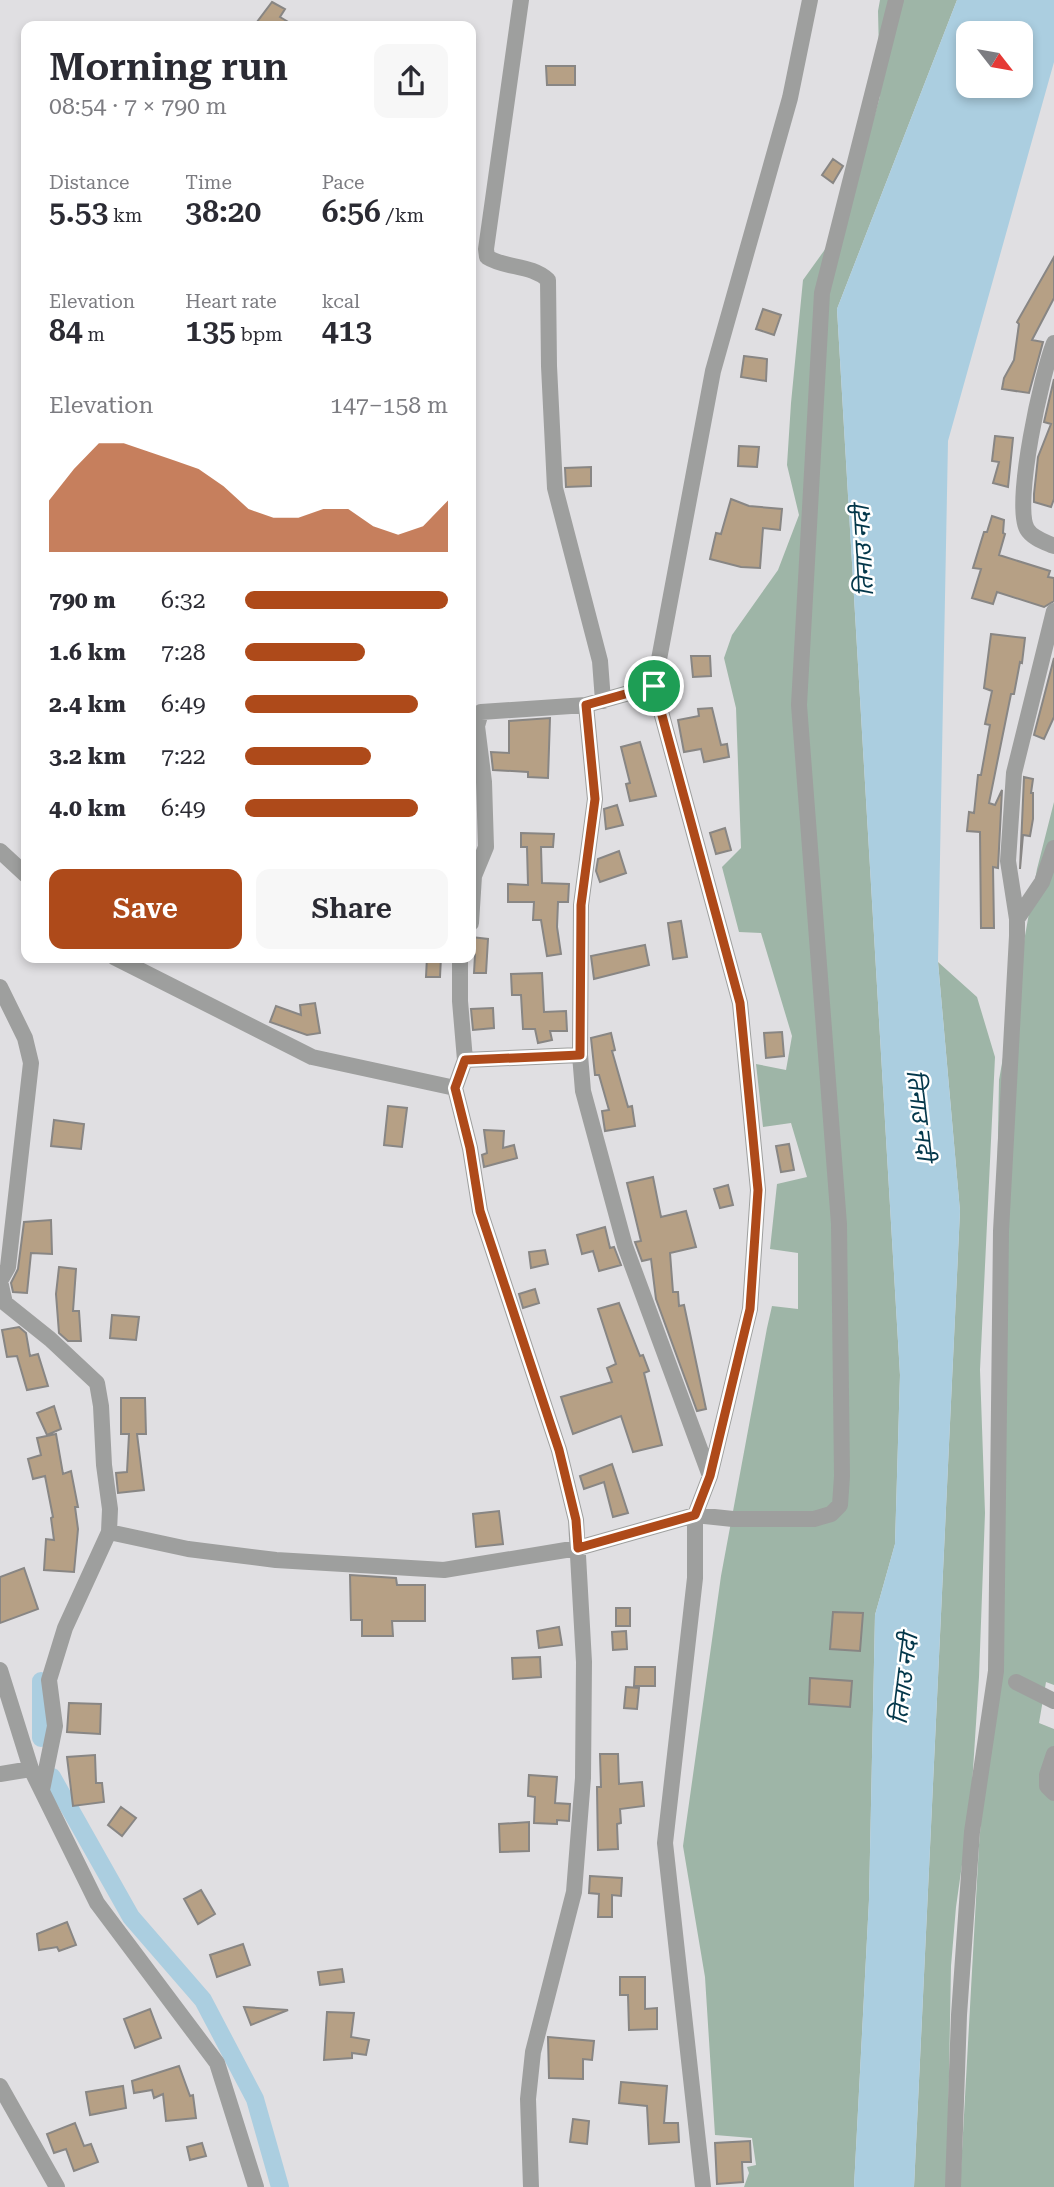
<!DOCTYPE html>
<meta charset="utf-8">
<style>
:root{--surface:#fff;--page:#f7f7f7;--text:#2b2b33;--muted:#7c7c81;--accent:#ae4a1a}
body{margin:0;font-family:"Roboto Serif","Noto Sans Devanagari",serif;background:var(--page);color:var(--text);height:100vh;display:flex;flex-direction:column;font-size:26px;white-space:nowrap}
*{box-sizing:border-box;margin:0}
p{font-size:23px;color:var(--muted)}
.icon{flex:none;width:38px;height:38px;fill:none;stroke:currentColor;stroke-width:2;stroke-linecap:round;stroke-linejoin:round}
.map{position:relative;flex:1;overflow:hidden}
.details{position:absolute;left:21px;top:21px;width:455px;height:942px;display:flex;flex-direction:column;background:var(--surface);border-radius:14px;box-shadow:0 4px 10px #0003}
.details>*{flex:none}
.needle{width:46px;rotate:121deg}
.fabs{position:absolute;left:956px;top:21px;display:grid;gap:14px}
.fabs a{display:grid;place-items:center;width:77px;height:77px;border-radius:14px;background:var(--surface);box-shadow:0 4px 10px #0003;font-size:35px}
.pin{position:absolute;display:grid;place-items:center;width:60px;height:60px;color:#fff;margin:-30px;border:4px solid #fff;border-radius:50%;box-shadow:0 2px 7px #0007}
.round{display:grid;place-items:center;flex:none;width:74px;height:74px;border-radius:14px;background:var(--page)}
.overview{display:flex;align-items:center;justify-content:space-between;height:119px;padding:0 28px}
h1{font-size:38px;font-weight:600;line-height:52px}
.stats{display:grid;grid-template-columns:repeat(3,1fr);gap:10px;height:119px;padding:7px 28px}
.stats div{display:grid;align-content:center}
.stats b{font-size:30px;font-weight:600}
.stats small{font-size:19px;font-weight:400}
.stats p{font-size:19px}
.chart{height:196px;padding:14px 28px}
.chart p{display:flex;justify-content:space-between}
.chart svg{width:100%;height:126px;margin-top:7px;fill:var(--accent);opacity:.7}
.cta{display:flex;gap:14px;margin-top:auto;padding:14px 28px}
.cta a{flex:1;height:80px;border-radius:14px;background:var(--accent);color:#fff;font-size:28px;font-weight:600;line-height:80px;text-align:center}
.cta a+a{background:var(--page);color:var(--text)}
ul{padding:0 28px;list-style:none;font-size:23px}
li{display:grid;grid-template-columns:112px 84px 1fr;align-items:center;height:52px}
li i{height:18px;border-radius:9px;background:var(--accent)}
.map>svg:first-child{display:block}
.green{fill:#9eb5a7}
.water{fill:#abcee0;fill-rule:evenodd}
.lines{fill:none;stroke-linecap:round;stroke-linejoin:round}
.canal{stroke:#abcee0;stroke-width:18}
.building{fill:#b6a085;stroke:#888684;stroke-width:2}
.minor{stroke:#9e9f9e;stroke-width:16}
.route-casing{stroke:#fff;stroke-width:14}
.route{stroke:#ae4a1a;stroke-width:9}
.labels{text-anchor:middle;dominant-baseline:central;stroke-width:5;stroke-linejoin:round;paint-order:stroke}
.water-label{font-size:24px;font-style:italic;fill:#03374a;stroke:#fff}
</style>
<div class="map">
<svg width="1054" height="2187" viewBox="0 0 1054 2187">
<rect width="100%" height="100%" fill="#e0dfe2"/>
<path class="green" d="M 880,0 L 957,0 L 837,309 L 900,1375 L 895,1544 L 875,1615 L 869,1900 L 854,2187 L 744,2187 L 749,2173 L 747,2167 L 756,2165 L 752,2138 L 715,2135 L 705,1977 L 683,1846 L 721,1576 L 767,1328 L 772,1306 L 798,1309 L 798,1253 L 770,1249 L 777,1184 L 807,1177 L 791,1123 L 763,1127 L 756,1064 L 786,1070 L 792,1036 L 761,933 L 739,932 L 722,867 L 741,848 L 736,708 L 724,658 L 732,635 L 778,570 L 799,515 L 787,465 L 791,403 L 803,280 L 839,230 L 857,178 L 880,96 L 878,11 Z
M 1054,802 L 1054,1685 L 1046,1682 L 1039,1723 L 1054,1729 L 1054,2187 L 960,2187 L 979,1845 L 996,1641 L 993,1413 L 999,1080 L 1037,869 Z
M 938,962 L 977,997 L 995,1057 L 980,1370 L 985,1513 L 979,1677 L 971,1801 L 956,1907 L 951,1966 L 947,2187 L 914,2187 L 960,1211 Z"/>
<path class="water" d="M 957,0 L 1054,0 L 1054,62 L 948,441 L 938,962 L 960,1211 L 914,2187 L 854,2187 L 869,1900 L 875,1615 L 895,1544 L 900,1375 L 837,309 ZM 968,33 L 1020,33 L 1020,86 L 968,86 Z"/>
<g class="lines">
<path class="canal" d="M 41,1681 L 41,1738
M 52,1777 L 131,1917 L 203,2000 L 255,2099 L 280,2187"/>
</g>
<path class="building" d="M 272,2 L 285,9 L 280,17 L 295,26 L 254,26 Z
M 546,66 L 575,66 L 575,85 L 547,85 Z
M 833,159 L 843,166 L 833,183 L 822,175 Z
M 1054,257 L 1054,298 L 1032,340 L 1043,342 L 1029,393 L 1002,389 L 1004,378 L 1014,360 L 1019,324 L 1017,322 Z
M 763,309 L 781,315 L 774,335 L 756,329 Z
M 744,356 L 767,359 L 766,381 L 741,377 Z
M 1054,379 L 1054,499 L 1051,507 L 1034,502 L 1034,494 L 1038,457 L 1051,424 L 1044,422 Z
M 995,436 L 1013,438 L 1008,487 L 993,483 L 999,462 L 992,461 Z
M 739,446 L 759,447 L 757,467 L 738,466 Z
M 591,467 L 591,486 L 566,487 L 565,468 Z
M 731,499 L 749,506 L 782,509 L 780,530 L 763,528 L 760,568 L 741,567 L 710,559 L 716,533 L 721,534 Z
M 992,516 L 1004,520 L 1003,533 L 1005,534 L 999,555 L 1050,571 L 1048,577 L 1054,578 L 1054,601 L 1044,607 L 997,592 L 993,604 L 972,598 L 981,569 L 973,568 L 984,532 L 987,532 Z
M 991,634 L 1025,638 L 1022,663 L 1020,662 L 1014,694 L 1011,694 L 989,803 L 995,805 L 1002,790 L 998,868 L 993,867 L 994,928 L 981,928 L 980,832 L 967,831 L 969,812 L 974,813 L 978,775 L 981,775 L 990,725 L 985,724 L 992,691 L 984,688 Z
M 691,656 L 710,656 L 711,676 L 693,677 Z
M 1054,658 L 1054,717 L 1044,739 L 1034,735 Z
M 712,708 L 721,745 L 727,744 L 729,757 L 704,762 L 701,749 L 684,752 L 678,720 L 699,716 L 698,709 Z
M 550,718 L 548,778 L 528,777 L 528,772 L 493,770 L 491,752 L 509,753 L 509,721 Z
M 640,742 L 656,796 L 630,801 L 626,784 L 630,783 L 621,747 Z
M 1024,777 L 1033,779 L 1031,793 L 1033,793 L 1033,819 L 1030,836 L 1023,835 L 1020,869 Z
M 617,805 L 623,825 L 606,829 L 604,809 Z
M 725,828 L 731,850 L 716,854 L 710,833 Z
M 521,833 L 554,834 L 553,847 L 541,847 L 542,883 L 569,884 L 568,902 L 558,902 L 557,927 L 561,954 L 547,956 L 541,920 L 533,920 L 534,902 L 508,902 L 508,884 L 528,885 L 527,847 L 521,847 Z
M 619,851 L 626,873 L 600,882 L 596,871 L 598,859 Z
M 681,921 L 687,957 L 673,959 L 668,923 Z
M 471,937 L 488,939 L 486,973 L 474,973 L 475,955 L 471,954 Z
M 645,945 L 649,965 L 594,979 L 591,956 Z
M 427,957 L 441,957 L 440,977 L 426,977 Z
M 542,973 L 544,1012 L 566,1011 L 567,1031 L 550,1031 L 552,1040 L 538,1043 L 535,1029 L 523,1029 L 521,995 L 512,995 L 511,974 Z
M 315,1003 L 320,1033 L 307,1035 L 270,1022 L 276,1006 L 301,1015 L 300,1005 Z
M 493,1008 L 494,1028 L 473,1030 L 471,1009 Z
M 782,1032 L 784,1056 L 766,1058 L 764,1033 Z
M 611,1033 L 615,1050 L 612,1051 L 628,1107 L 632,1106 L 635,1126 L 605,1131 L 602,1111 L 609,1110 L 599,1075 L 595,1075 L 591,1038 Z
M 388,1106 L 407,1108 L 402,1147 L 384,1145 Z
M 54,1120 L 84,1124 L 81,1149 L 51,1146 Z
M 484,1130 L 504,1131 L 503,1148 L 514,1145 L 517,1158 L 484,1167 L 482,1155 L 487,1153 Z
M 789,1144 L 794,1170 L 781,1172 L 776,1146 Z
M 653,1177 L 661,1217 L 686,1211 L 696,1247 L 670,1253 L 673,1292 L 678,1292 L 679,1306 L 684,1305 L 706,1409 L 697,1411 L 656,1299 L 651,1259 L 642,1261 L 635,1242 L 641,1241 L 627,1183 Z
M 728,1185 L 733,1205 L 720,1208 L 714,1189 Z
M 51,1220 L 52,1254 L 31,1253 L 27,1293 L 13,1292 L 11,1283 L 18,1269 L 24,1222 Z
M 605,1227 L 610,1248 L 614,1247 L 621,1265 L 599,1271 L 593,1251 L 582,1254 L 577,1235 Z
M 545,1250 L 548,1264 L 531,1268 L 529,1252 Z
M 59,1267 L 76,1269 L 73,1311 L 79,1311 L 81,1341 L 68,1341 L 59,1333 L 56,1294 Z
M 535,1289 L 539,1303 L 523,1308 L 519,1294 Z
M 619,1303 L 640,1356 L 643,1355 L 649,1371 L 644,1373 L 662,1445 L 633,1452 L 621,1416 L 573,1434 L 561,1397 L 612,1382 L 607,1368 L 616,1364 L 598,1309 Z
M 112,1315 L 139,1317 L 136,1340 L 110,1338 Z
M 19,1327 L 26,1333 L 30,1356 L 38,1354 L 48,1386 L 27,1390 L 17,1356 L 7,1357 L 2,1330 Z
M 121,1398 L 145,1398 L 146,1434 L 137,1434 L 144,1490 L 118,1493 L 116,1473 L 127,1472 L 129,1434 L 121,1434 Z
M 54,1406 L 61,1429 L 47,1435 L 37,1413 Z
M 56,1434 L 63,1474 L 71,1471 L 78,1507 L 75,1507 L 78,1529 L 74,1572 L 44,1570 L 46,1539 L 54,1540 L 51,1518 L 53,1517 L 45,1476 L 33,1479 L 28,1459 L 41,1455 L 37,1438 Z
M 612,1464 L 628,1513 L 613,1517 L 604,1482 L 584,1489 L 580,1476 Z
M 499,1511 L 503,1544 L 476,1547 L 473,1514 Z
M 24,1568 L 38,1609 L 0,1623 L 0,1577 Z
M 350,1575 L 396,1578 L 397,1585 L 425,1585 L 425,1621 L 392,1621 L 393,1636 L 362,1636 L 362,1620 L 351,1620 Z
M 616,1608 L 630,1608 L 630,1626 L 616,1626 Z
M 833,1612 L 863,1613 L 860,1651 L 830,1649 Z
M 559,1627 L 562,1645 L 539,1648 L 537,1631 Z
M 626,1631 L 627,1649 L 613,1650 L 612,1632 Z
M 540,1657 L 541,1677 L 513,1679 L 512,1658 Z
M 635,1667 L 655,1667 L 655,1686 L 634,1686 Z
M 810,1678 L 852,1681 L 850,1707 L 809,1704 Z
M 626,1687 L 639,1688 L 637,1709 L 624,1708 Z
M 69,1703 L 101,1704 L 100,1734 L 67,1732 Z
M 600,1754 L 618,1754 L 619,1784 L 642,1782 L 644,1806 L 620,1809 L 621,1823 L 617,1824 L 618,1849 L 598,1850 L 597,1787 L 601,1787 Z
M 95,1755 L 96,1783 L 102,1783 L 104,1802 L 73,1806 L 67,1757 Z
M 529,1775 L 557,1777 L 555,1803 L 570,1804 L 569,1821 L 557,1820 L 557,1824 L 534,1823 L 535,1797 L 528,1796 Z
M 121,1807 L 136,1818 L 122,1836 L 108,1825 Z
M 529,1822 L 529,1851 L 500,1852 L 499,1824 Z
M 590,1876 L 622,1878 L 621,1896 L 612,1895 L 612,1917 L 598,1917 L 599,1894 L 589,1893 Z
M 201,1890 L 215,1914 L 198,1924 L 184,1899 Z
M 67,1922 L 76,1945 L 59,1951 L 57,1947 L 39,1950 L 37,1934 Z
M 243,1944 L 250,1965 L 217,1977 L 210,1955 Z
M 342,1969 L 344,1982 L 320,1985 L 318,1972 Z
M 620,1977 L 645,1977 L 645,2009 L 657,2008 L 657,2029 L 629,2030 L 628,1995 L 620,1995 Z
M 244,2007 L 288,2010 L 251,2025 Z
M 150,2009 L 161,2038 L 135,2048 L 124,2019 Z
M 327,2012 L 354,2013 L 351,2037 L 369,2040 L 366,2055 L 352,2053 L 352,2058 L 324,2060 Z
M 548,2037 L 594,2041 L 592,2060 L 583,2059 L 583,2079 L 549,2078 Z
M 179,2066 L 190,2096 L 193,2095 L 196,2118 L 166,2121 L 163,2094 L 154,2098 L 152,2090 L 134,2093 L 132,2081 Z
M 621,2082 L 667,2086 L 664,2123 L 678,2123 L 679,2142 L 649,2144 L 647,2106 L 619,2103 Z
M 123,2086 L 126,2108 L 90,2115 L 86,2092 Z
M 573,2119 L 589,2121 L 587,2144 L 570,2142 Z
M 75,2123 L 84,2146 L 91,2144 L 98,2162 L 74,2171 L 66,2149 L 54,2153 L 47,2134 Z
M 750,2141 L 751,2162 L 742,2162 L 743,2182 L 717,2184 L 715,2143 Z
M 202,2143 L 206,2156 L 190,2160 L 187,2147 Z"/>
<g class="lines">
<path class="minor" d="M 521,0 L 486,249 L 487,257 C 506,269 531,264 548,280 L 549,366 L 555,488 L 600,661 L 603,701
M 1054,343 C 1042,372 1013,504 1027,529 C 1032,538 1045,542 1054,546
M 586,705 L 595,799 L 581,905 L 580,1055 L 583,1091 L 625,1246 L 710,1476
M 0,851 L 26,875
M 1017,919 L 1042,882 L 1054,848
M 471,923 L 474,876 L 486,847 L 484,782 L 477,726 L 481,712 L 586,705 L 654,686
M 114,957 L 312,1057 L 455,1088
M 460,957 L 460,1001 L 465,1060 L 455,1088 L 470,1148 L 480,1211 L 559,1450 L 576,1520 L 584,1662 L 583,1778 L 574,1892 L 533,2052 L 528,2099 L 531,2187
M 0,987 L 25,1038 L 31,1063 L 8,1267 L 0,1281 L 5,1303 L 50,1339 L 97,1383 L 101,1406 L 104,1465 L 110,1509 L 109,1532 L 65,1628 L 49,1680 L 55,1726 L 42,1790
M 465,1060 L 580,1055
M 109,1532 L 188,1549 L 276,1560 L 444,1570 L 578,1548 L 695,1515 L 733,1519 L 814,1519 L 831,1514 L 840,1505 L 842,1476 L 839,1224 L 799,705 L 822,293 L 896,0
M 0,1670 L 31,1769 L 97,1903 L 217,2063 L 256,2187
M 1016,1682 L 1054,1701
M 1054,1754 L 1047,1775 L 1047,1786 L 1054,1793
M 0,1774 L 31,1769
M 0,2086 L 57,2187
M 703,2187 L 665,1843 L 695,1578 L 695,1515 L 710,1476 L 750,1309 L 758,1190 L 740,1003 L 654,686 L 713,371 L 790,98 L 810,0
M 953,2187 L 959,2015 L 972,1832 L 996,1671 L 1001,1231 L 1017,936 L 1017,919 L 1008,861 L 1014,773 L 1054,611"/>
</g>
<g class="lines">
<g class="route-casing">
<path id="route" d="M 654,686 L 740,1003 L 758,1190 L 750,1309 L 710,1476 L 695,1515 L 578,1548 L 576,1520 L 559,1450 L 480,1211 L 470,1148 L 455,1088 L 465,1060 L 580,1055 L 581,905 L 595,799 L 586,705 Z"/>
</g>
<use href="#route" class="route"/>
</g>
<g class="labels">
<g class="water-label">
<text transform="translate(863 551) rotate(-93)">तिनाउ नदी</text>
<text transform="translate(920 1115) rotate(83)">तिनाउ नदी</text>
<text transform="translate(904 1679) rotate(-83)">तिनाउ नदी</text>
</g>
</g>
</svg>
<div class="fabs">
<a><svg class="needle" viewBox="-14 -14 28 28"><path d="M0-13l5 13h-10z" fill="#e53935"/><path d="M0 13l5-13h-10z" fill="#7c7c81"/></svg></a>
</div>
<div class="pin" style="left:654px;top:686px;background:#1e9e55"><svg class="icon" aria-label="arrive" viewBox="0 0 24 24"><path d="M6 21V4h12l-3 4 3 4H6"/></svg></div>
<section class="details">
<div class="overview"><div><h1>Morning run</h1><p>08:54 · 7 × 790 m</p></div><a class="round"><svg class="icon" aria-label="share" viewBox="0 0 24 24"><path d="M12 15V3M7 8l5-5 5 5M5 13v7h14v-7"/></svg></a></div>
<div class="stats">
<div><p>Distance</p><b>5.53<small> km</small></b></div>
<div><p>Time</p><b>38:20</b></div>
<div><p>Pace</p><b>6:56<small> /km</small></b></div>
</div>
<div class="stats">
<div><p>Elevation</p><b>84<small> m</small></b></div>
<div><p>Heart rate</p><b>135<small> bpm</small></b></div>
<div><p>kcal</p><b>413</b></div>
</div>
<div class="chart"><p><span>Elevation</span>147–158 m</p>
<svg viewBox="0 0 160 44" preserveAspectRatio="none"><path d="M0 44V26L10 15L20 6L30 6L40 9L50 12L60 15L70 21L80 29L90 32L100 32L110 29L120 29L130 35L140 38L150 35L160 26V44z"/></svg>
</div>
<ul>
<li><b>790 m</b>6:32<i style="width:100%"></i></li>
<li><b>1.6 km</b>7:28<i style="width:59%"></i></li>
<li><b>2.4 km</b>6:49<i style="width:85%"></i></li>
<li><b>3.2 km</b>7:22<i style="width:62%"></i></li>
<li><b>4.0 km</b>6:49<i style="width:85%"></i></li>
</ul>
<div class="cta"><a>Save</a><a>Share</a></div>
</section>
</div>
